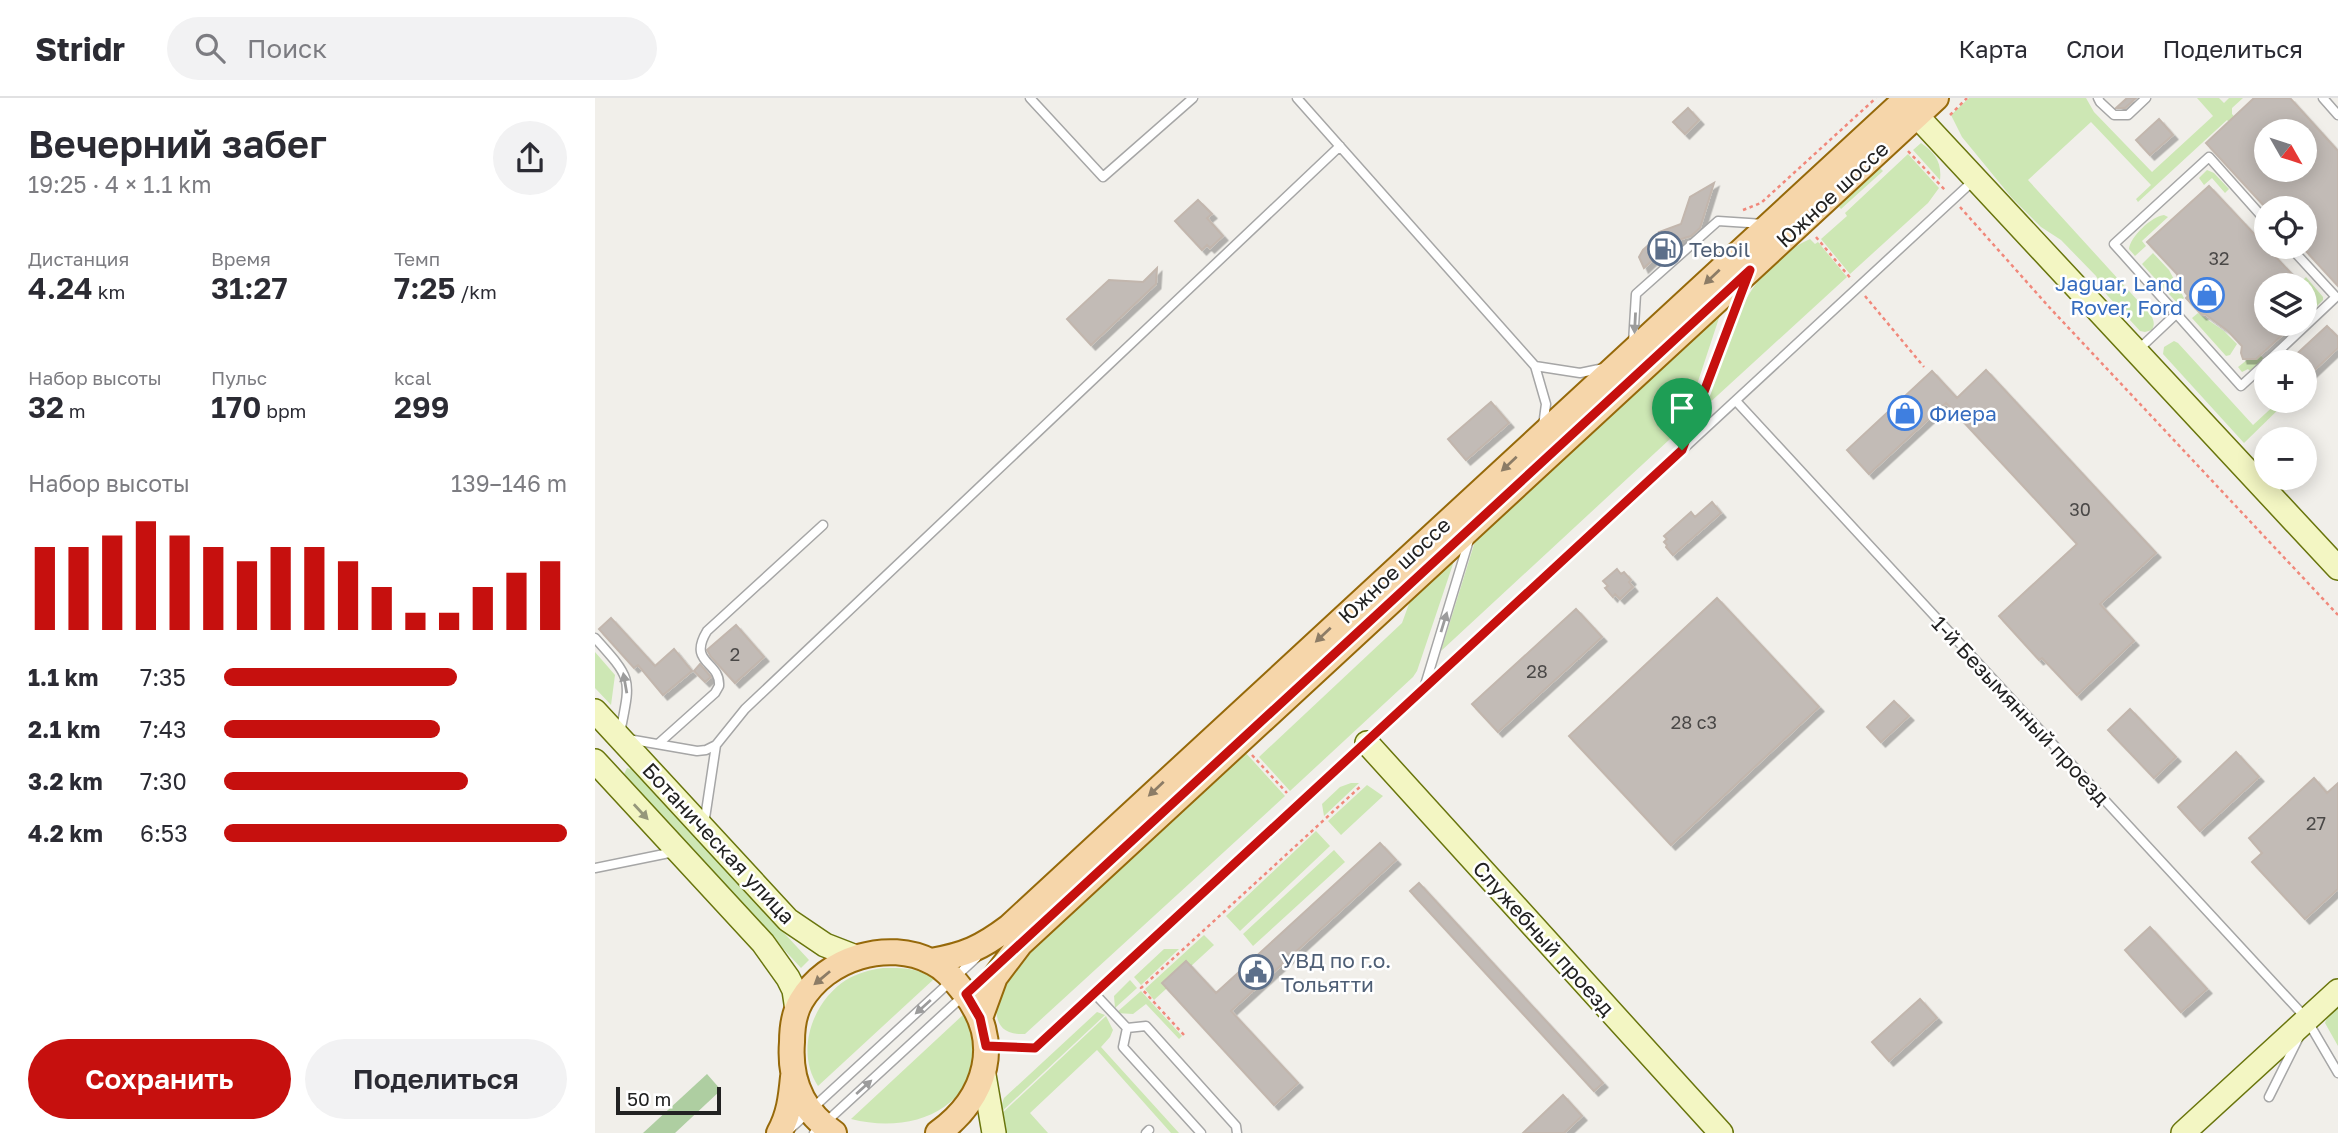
<!DOCTYPE html>
<html lang="ru">
<meta charset="utf-8">
<style>
:root{--surface:#fff;--page:#f2f2f3;--text:#2b2b33;--muted:#7c7c81;--line:#e1e1e2;--accent:#c6100e}
body{margin:0;font-family:"Golos Text",sans-serif;background:var(--page);color:var(--text);height:100vh;display:flex;flex-direction:column;font-size:26px;white-space:nowrap}
*{box-sizing:border-box;margin:0}
p{font-size:23px;color:var(--muted)}
.icon{flex:none;width:38px;height:38px;fill:none;stroke:currentColor;stroke-width:2;stroke-linecap:round;stroke-linejoin:round}
.map{position:relative;flex:1;overflow:hidden}
.drawer{display:flex;flex-direction:column;background:var(--surface);width:595px}
.drawer>*{flex:none}
.needle{width:46px;rotate:129deg}
.buttons{position:absolute;left:1659px;top:21px;display:grid;gap:14px}
.buttons a{display:grid;place-items:center;width:63px;height:63px;border-radius:50%;background:var(--surface);box-shadow:0 4px 18px #0003;font-size:35px}
.scale{position:absolute;left:21px;bottom:18px;width:105px;box-sizing:border-box;padding-left:7px;border:4px solid #222;border-top:0;font-size:19px;line-height:24px;white-space:nowrap;color:#222;-webkit-text-stroke:5px #fff;paint-order:stroke}
.pin{position:absolute;display:grid;place-items:center;width:60px;height:60px;color:#fff;margin:-72px -30px;border-radius:50% 50% 50% 0;rotate:-45deg;box-shadow:0 0 7px #0007}
.pin .icon{rotate:45deg}
.round{display:grid;place-items:center;flex:none;width:74px;height:74px;border-radius:37px;background:var(--page)}
.overview{display:flex;align-items:center;justify-content:space-between;height:119px;padding:0 28px}
h1{font-size:38px;font-weight:600;line-height:52px}
.figures{display:grid;grid-template-columns:repeat(3,1fr);gap:10px;height:119px;padding:7px 28px}
.figures div{display:grid;align-content:center}
.figures b{font-size:30px;font-weight:600}
.figures small{font-size:19px;font-weight:400}
.figures p{font-size:19px}
.chart{height:196px;padding:14px 28px}
.chart p{display:flex;justify-content:space-between}
.chart svg{width:100%;height:126px;margin-top:7px;stroke:var(--accent);stroke-width:6}
.primary-button{display:flex;gap:14px;margin-top:auto;padding:14px 28px}
.primary-button a{flex:1;height:80px;border-radius:42px;background:var(--accent);color:#fff;font-size:28px;font-weight:600;line-height:80px;text-align:center}
.primary-button a+a{background:var(--page);color:var(--text)}
ul{padding:0 28px;list-style:none;font-size:23px}
li{display:grid;grid-template-columns:112px 84px 1fr;align-items:center;height:52px}
li i{height:18px;border-radius:9px;background:var(--accent)}
header{display:flex;align-items:center;gap:42px;box-sizing:border-box;height:98px;padding:0 35px;background:var(--surface);border-bottom:2px solid var(--line)}
header strong{font-size:33px}
nav{display:flex;gap:38px;margin-inline-start:auto;font-size:24px}
.search{width:490px;height:63px;background:var(--page);display:flex;align-items:center;gap:18px;box-sizing:border-box;padding:0 24px;border-radius:38px;color:var(--muted);font-size:26px}
main{display:flex;flex:1;min-height:0}
.map>svg:first-child{display:block}
.grass{fill:#cde7b4}
.forest{fill:#aecea1}
.building{fill:#c2bbb6;stroke:#c2b6ad;stroke-width:2;fill-rule:evenodd;filter:url(#shadow)}
.lines{fill:none;stroke-linecap:round;stroke-linejoin:round}
.lane-casing{stroke:#a6a6a6;stroke-width:11}
.secondary-casing{stroke:#69750d;stroke-width:26}
.primary-casing{stroke:#96690a;stroke-width:28}
.path{stroke:#f1887b;stroke-width:2.5;stroke-dasharray:3.5 3.5;stroke-linecap:butt}
.lane{stroke:#fff;stroke-width:8}
.secondary{stroke:#f3f6c3;stroke-width:23}
.primary{stroke:#f6d6aa;stroke-width:24}
.oneway{fill:#8c7c66}
.oneway2{fill:#9c9c9c}
.oneway3{fill:#95977b}
.route-casing{stroke:#fff;stroke-width:14}
.route{stroke:#c6100e;stroke-width:9}
.labels{text-anchor:middle;dominant-baseline:central;stroke-width:5;stroke-linejoin:round;paint-order:stroke}
.number-label{font-size:18px;fill:#4a4847}
.street-label{font-size:21px;fill:#222;stroke:#fff}
.service-label{font-size:21px;fill:#4e5e75;stroke:#fff;text-anchor:start}
.shop-label{font-size:21px;fill:#366cbe;stroke:#fff;text-anchor:end}
</style>
<header>
<strong>Stridr</strong>
<div class="search"><svg class="icon" aria-label="search" viewBox="0 0 24 24"><circle cx="10" cy="10" r="6"/><path d="M15 15l6 6"/></svg>Поиск</div>
<nav><a>Карта</a><a>Слои</a><a>Поделиться</a></nav>
</header>
<main>
<section class="drawer">
<div class="overview"><div><h1>Вечерний забег</h1><p>19:25 · 4 × 1.1 km</p></div><a class="round"><svg class="icon" aria-label="share" viewBox="0 0 24 24"><path d="M12 15V3M7 8l5-5 5 5M5 13v7h14v-7"/></svg></a></div>
<div class="figures">
<div><p>Дистанция</p><b>4.24<small> km</small></b></div>
<div><p>Время</p><b>31:27</b></div>
<div><p>Темп</p><b>7:25<small> /km</small></b></div>
</div>
<div class="figures">
<div><p>Набор высоты</p><b>32<small> m</small></b></div>
<div><p>Пульс</p><b>170<small> bpm</small></b></div>
<div><p>kcal</p><b>299</b></div>
</div>
<div class="chart"><p><span>Набор высоты</span>139–146 m</p>
<svg viewBox="0 0 160 44" preserveAspectRatio="none"><path d="M5 44V15M15 44V15M25 44V11M35 44V6M45 44V11M55 44V15M65 44V20M75 44V15M85 44V15M95 44V20M105 44V29M115 44V38M125 44V38M135 44V29M145 44V24M155 44V20"/></svg>
</div>
<ul>
<li><b>1.1 km</b>7:35<i style="width:68%"></i></li>
<li><b>2.1 km</b>7:43<i style="width:63%"></i></li>
<li><b>3.2 km</b>7:30<i style="width:71%"></i></li>
<li><b>4.2 km</b>6:53<i style="width:100%"></i></li>
</ul>
<div class="primary-button"><a>Сохранить</a><a>Поделиться</a></div>
</section>
<div class="map">
<svg width="1743" height="1035" viewBox="0 0 1743 1035">
<defs>
<filter id="shadow"><feDropShadow dx="4.5" dy="4.5" stdDeviation="0" flood-color="#0004"/></filter>
</defs>
<rect width="100%" height="100%" fill="#f1efea"/>
<path class="grass" d="M 1374,0 L 1491,0 L 1499,14 L 1557,74 L 1618,18 L 1602,0 L 1624,0 L 1629,5 L 1634,0 L 1648,0 L 1637,10 L 1637,16 L 1671,53 L 1671,65 L 1632,22 L 1543,104 L 1541,101 L 1556,87 L 1496,24 L 1433,82 L 1555,216 C 1559,222 1560,226 1557,232 L 1550,234 L 1545,233 L 1512,197 L 1501,178 L 1466,142 L 1446,129 L 1417,100 L 1367,39 L 1356,17 Z
M 1326,45 C 1340,55 1347,64 1345,82 L 1318,52 Z
M 1313,56 L 1344,90 L 1333,105 L 1255,176 L 1226,141 L 1252,118 L 1250,115 Z
M 1283,68 L 1288,73 L 1246,111 L 1244,109 L 1252,97 Z
M 1612,72 L 1619,75 L 1634,91 L 1630,95 L 1617,80 L 1609,87 L 1604,80 Z
M 1569,117 L 1573,119 L 1547,143 L 1551,148 L 1540,158 L 1534,151 C 1535,139 1557,118 1569,117 Z
M 1215,141 L 1220,146 L 1223,144 L 1252,179 L 1111,308 C 1133,244 1146,172 1215,141 Z
M 1558,155 L 1574,172 L 1589,200 L 1583,206 L 1547,166 Z
M 1711,179 L 1728,199 L 1728,202 L 1720,210 L 1714,204 L 1720,197 L 1707,183 Z
M 1603,215 L 1629,233 L 1642,246 L 1635,257 L 1631,258 L 1597,220 Z
M 1125,217 L 1088,329 L 846,553 L 881,440 Z
M 1579,243 L 1583,245 L 1658,327 L 1684,303 L 1691,304 L 1649,345 L 1568,256 L 1569,249 Z
M 1662,254 L 1669,261 L 1655,273 L 1653,271 L 1647,274 L 1643,269 Z
M 859,463 L 822,573 L 818,579 L 695,693 L 664,659 L 807,525 L 815,503 Z
M 0,554 L 20,577 L 16,607 L 0,590 Z
M 649,653 L 690,698 L 430,936 C 392,938 401,904 406,880 Z
M 32,670 L 39,672 L 214,862 L 206,870 L 31,680 L 29,676 Z
M 756,685 L 764,685 L 729,718 L 727,706 L 745,689 Z
M 772,687 L 788,698 L 746,737 L 733,723 Z
M 721,733 L 735,748 L 645,833 L 631,818 Z
M 739,752 L 750,764 L 658,848 L 648,836 Z
M 609,837 L 619,847 L 559,902 L 550,891 Z
M 569,851 L 584,851 L 546,887 L 539,879 Z
M 288,870 C 307,870 322,869 339,881 L 223,988 C 200,954 217,904 251,882 C 263,875 274,872 288,870 Z
M 535,882 L 542,890 L 520,910 L 519,898 Z
M 546,893 L 587,938 L 584,941 L 551,906 L 538,916 L 521,915 Z
M 1743,906 L 1743,948 L 1730,925 L 1734,915 Z
M 502,914 L 510,917 L 403,1017 L 409,1000 Z
M 370,915 C 373,920 379,928 380,934 C 382,940 379,949 379,956 C 373,1017 310,1035 256,1021 Z
M 511,918 L 518,932 L 515,939 L 506,949 L 584,1035 L 576,1035 L 502,952 L 435,1015 L 453,1035 L 405,1035 L 402,1020 Z"/>
<path class="forest" d="M 112,976 L 126,992 L 80,1035 L 48,1035 Z"/>
<path class="building" d="M 1532,0 L 1541,0 L 1530,10 L 1521,10 Z
M 1659,0 L 1695,0 L 1743,53 L 1743,188 L 1710,152 L 1710,110 L 1671,110 L 1611,45 ZM 1671,33 L 1710,33 L 1710,72 L 1671,72 Z
M 1093,10 L 1104,22 L 1090,36 L 1078,24 Z
M 1564,21 L 1578,37 L 1555,57 L 1541,42 Z
M 1119,85 L 1105,130 L 1096,138 L 1077,144 L 1049,170 L 1044,159 L 1048,152 L 1065,137 L 1064,134 L 1086,126 L 1095,99 Z
M 1614,88 L 1707,187 L 1671,187 L 1671,226 L 1699,226 L 1661,261 L 1648,261 L 1646,255 L 1647,248 L 1633,233 L 1610,216 L 1607,217 L 1591,200 L 1593,198 L 1586,189 L 1582,176 L 1552,144 Z
M 603,102 L 617,116 L 612,120 L 628,138 L 615,150 L 612,147 L 607,152 L 580,123 Z
M 562,170 L 561,186 L 496,247 L 472,221 L 514,182 L 548,184 Z
M 1732,228 L 1743,239 L 1743,250 L 1710,281 L 1710,264 L 1693,264 Z
M 1391,272 L 1561,455 L 1505,506 L 1539,543 L 1482,597 L 1447,560 L 1444,562 L 1404,518 L 1482,446 L 1351,305 L 1274,376 L 1252,352 L 1337,273 L 1362,300 Z
M 896,304 L 914,325 L 871,362 L 853,341 Z
M 1117,404 L 1126,415 L 1078,457 L 1071,449 L 1072,447 L 1069,444 L 1072,441 L 1069,438 L 1096,414 L 1100,419 Z
M 1022,471 L 1026,476 L 1029,474 L 1036,482 L 1034,484 L 1038,489 L 1025,501 L 1020,496 L 1018,499 L 1010,490 L 1013,488 L 1008,483 Z
M 1122,500 L 1224,609 L 1076,747 L 974,638 Z
M 981,511 L 1007,539 L 903,634 L 877,606 Z
M 16,520 L 60,568 L 79,551 L 97,573 L 68,597 L 43,567 L 39,570 L 4,531 Z
M 141,527 L 169,559 L 140,585 L 116,559 L 112,552 Z
M 105,566 L 116,579 L 110,584 L 99,573 Z
M 1299,603 L 1314,618 L 1286,644 L 1272,629 Z
M 1535,611 L 1581,659 L 1559,680 L 1513,632 Z
M 1641,654 L 1664,679 L 1605,733 L 1583,709 Z
M 1719,680 L 1732,695 L 1743,685 L 1743,791 L 1710,821 L 1657,764 L 1667,755 L 1654,740 Z
M 785,745 L 801,762 L 636,913 L 703,985 L 679,1007 L 567,885 L 591,863 L 621,895 Z
M 824,785 L 1008,985 L 999,993 L 815,793 Z
M 1555,829 L 1612,891 L 1586,914 L 1530,852 Z
M 1325,901 L 1342,920 L 1294,963 L 1277,944 Z
M 968,997 L 987,1018 L 969,1035 L 928,1035 Z"/>
<g class="lines">
<g class="lane-casing">
<path id="lane" d="M 435,0 L 508,79 L 598,0
M 702,0 L 940,268 L 951,306 L 948,328
M 1503,0 L 1505,4 L 1519,17 L 1533,17 L 1551,0
M 1728,0 L 1743,17
M 1671,123 L 1614,59 L 1519,146 L 1646,288 L 1671,265
M 1038,245 L 1041,196 L 1123,123 L 1169,126
M 1544,251 L 1580,217
M 1672,264 L 1741,199 L 1695,149
M 940,268 L 985,275 L 1009,270
M 1141,303 L 1710,919
M 1088,349 L 1149,188
M 0,540 C 38,582 36,580 25,635
M 830,587 L 874,442
M 33,641 L 102,653 L 111,652 L 121,647 L 150,611 L 745,48
M 63,646 L 120,595 L 124,588 C 126,563 92,566 112,533 L 228,427
M 109,727 L 121,647
M 0,770 L 79,754
M 500,896 L 532,930
M 1712,922 L 1743,975
M 532,930 L 551,928 L 641,1028 L 642,1035
M 532,930 L 528,949 L 606,1035
M 394,949 L 440,950 L 1378,83
M 1674,999 L 1704,939
M 195,1031 L 381,860
M 219,1035 L 392,876
M 551,1035 L 554,1032"/>
</g>
<g class="secondary-casing">
<path id="secondary" d="M 1322,18 L 1743,470
M 0,613 L 193,822 L 230,847 L 261,859
M 772,645 L 1126,1035
M 0,663 L 168,845 L 193,880 L 199,892 L 202,912
M 389,977 L 399,1035
M 1588,1035 L 1743,893"/>
</g>
<g class="primary-casing">
<path id="primary" d="M 336,863 C 370,857 386,850 414,829 L 1312,0
M 385,920 L 400,879 L 425,846 L 1341,0
M 184,1035 C 194,1017 196,1000 198,979
M 239,1035 C 207,1013 194,982 197,944 C 197,930 199,915 206,903 C 231,860 293,841 337,864 C 350,870 359,882 368,893 C 409,942 392,1000 343,1035"/>
</g>
<path class="path" d="M 1355,17 L 1372,0
M 1313,53 L 1351,93
M 1365,109 L 1454,209 L 1743,517
M 1148,112 L 1166,105 L 1281,0
M 1221,139 L 1257,182
M 1270,198 L 1329,269
M 657,657 L 692,695
M 589,937 L 546,890 L 767,687"/>
<use href="#lane" class="lane"/>
<use href="#secondary" class="secondary"/>
<use href="#primary" class="primary"/>
</g>
<defs><path id="oneway-solid" d="M-6-.8H1V-3.2L6.5 0L1 3.2V.8H-6Z" transform="scale(1.75)"/></defs>
<g class="oneway">
<use href="#oneway-solid" transform="translate(1117 179) rotate(137)"/>
<use href="#oneway-solid" transform="translate(914 366) rotate(137)"/>
<use href="#oneway-solid" transform="translate(728 537) rotate(137)"/>
<use href="#oneway-solid" transform="translate(561 691) rotate(137)"/>
<use href="#oneway-solid" transform="translate(227 880) rotate(140)"/>
</g>
<g class="oneway2">
<use href="#oneway-solid" transform="translate(1040 225) rotate(93)"/>
<use href="#oneway-solid" transform="translate(849 524) rotate(-73)"/>
<use href="#oneway-solid" transform="translate(30 585) rotate(-100)"/>
<use href="#oneway-solid" transform="translate(328 909) rotate(138)"/>
<use href="#oneway-solid" transform="translate(269 989) rotate(-42)"/>
</g>
<use class="oneway3" href="#oneway-solid" transform="translate(46 714) rotate(47)"/>
<g class="lines">
<g class="route-casing">
<path id="route" d="M 1155,172 L 1087,352 L 440,950 L 391,948 L 385,920 L 371,896 Z"/>
</g>
<use href="#route" class="route"/>
</g>
<defs>
<g id="fuel-ring" transform="scale(1.75)"><circle r="9.5" fill="#fff" stroke="#5c6f8a" stroke-width="1.5"/><path d="M-5.5-6h7V0h2V4h1.3V-2.5L3-4.5l.8-.8L6-3V5H2.5V1h-1V6h-7ZM-4.2-4.7v3.2H.2V-4.7Z" fill="#5c6f8a"/></g>
<g id="shop-ring" transform="scale(1.75)"><circle r="9.5" fill="#fff" stroke="#3f7fe0" stroke-width="1.5"/><path d="M-5-2.5h2.3a2.7 3.5 0 0 1 5.4 0H5L5.5 6h-11ZM-1.5-2.5h3a1.5 2.3 0 0 0-3 0Z" fill="#3f7fe0"/></g>
<g id="civic-ring" transform="scale(1.75)"><circle r="9.5" fill="#fff" stroke="#5c6f8a" stroke-width="1.5"/><path d="M-.6-6.5H3V-4.5H.6V-3L4-1V1h2V6H-6V1h2V-1L-.6-3ZM-1.2 2.5V6h2.4V2.5Z" fill="#5c6f8a"/></g>
</defs>
<g fill-rule="evenodd">
<use href="#fuel-ring" x="1070" y="151"/>
<use href="#shop-ring" x="1612" y="197"/>
<use href="#shop-ring" x="1310" y="315"/>
<use href="#civic-ring" x="661" y="874"/>
</g>
<g class="labels">
<g class="number-label">
<text x="1624" y="160">32</text>
<text x="1485" y="411">30</text>
<text x="140" y="556">2</text>
<text x="942" y="573">28</text>
<text x="1099" y="624">28 с3</text>
<text x="1721" y="725">27</text>
</g>
<g class="street-label">
<text transform="translate(1237 96) rotate(-43)">Южное шоссе</text>
<text transform="translate(799 472) rotate(-43)">Южное шоссе</text>
<text transform="translate(1426 612) rotate(47)">1-й Безымянный проезд</text>
<text transform="translate(124 745) rotate(47)">Ботаническая улица</text>
<text transform="translate(949 840) rotate(48)">Служебный проезд</text>
</g>
<g class="service-label">
<text x="1094" y="151">Teboil</text>
<text x="686" y="862">УВД по г.о.<tspan x="686" dy="24">Тольятти</tspan></text>
</g>
<g class="shop-label">
<text x="1588" y="185">Jaguar, Land<tspan x="1588" dy="24">Rover, Ford</tspan></text>
<text x="1334" y="315" text-anchor="start">Фиера</text>
</g>
</g>
</svg>
<div class="buttons">
<a><svg class="needle" viewBox="-14 -14 28 28"><path d="M0-13l5 13h-10z" fill="#e53935"/><path d="M0 13l5-13h-10z" fill="#7c7c81"/></svg></a>
<a><svg class="icon" aria-label="locate" viewBox="0 0 24 24"><circle cx="12" cy="12" r="6"/><path d="M12 2v4M12 18v4M2 12h4M18 12h4"/></svg></a>
<a><svg class="icon" aria-label="layers" viewBox="0 0 24 24"><path d="M12 4l9 5-9 5-9-5zM3 14l9 5 9-5"/></svg></a>
<a>+</a>
<a>−</a>
</div>
<div class="scale">50 m</div>
<div class="pin" style="left:1087px;top:352px;background:#1e9e55"><svg class="icon" aria-label="arrive" viewBox="0 0 24 24"><path d="M6 21V4h12l-3 4 3 4H6"/></svg></div>
</div>
</main>
